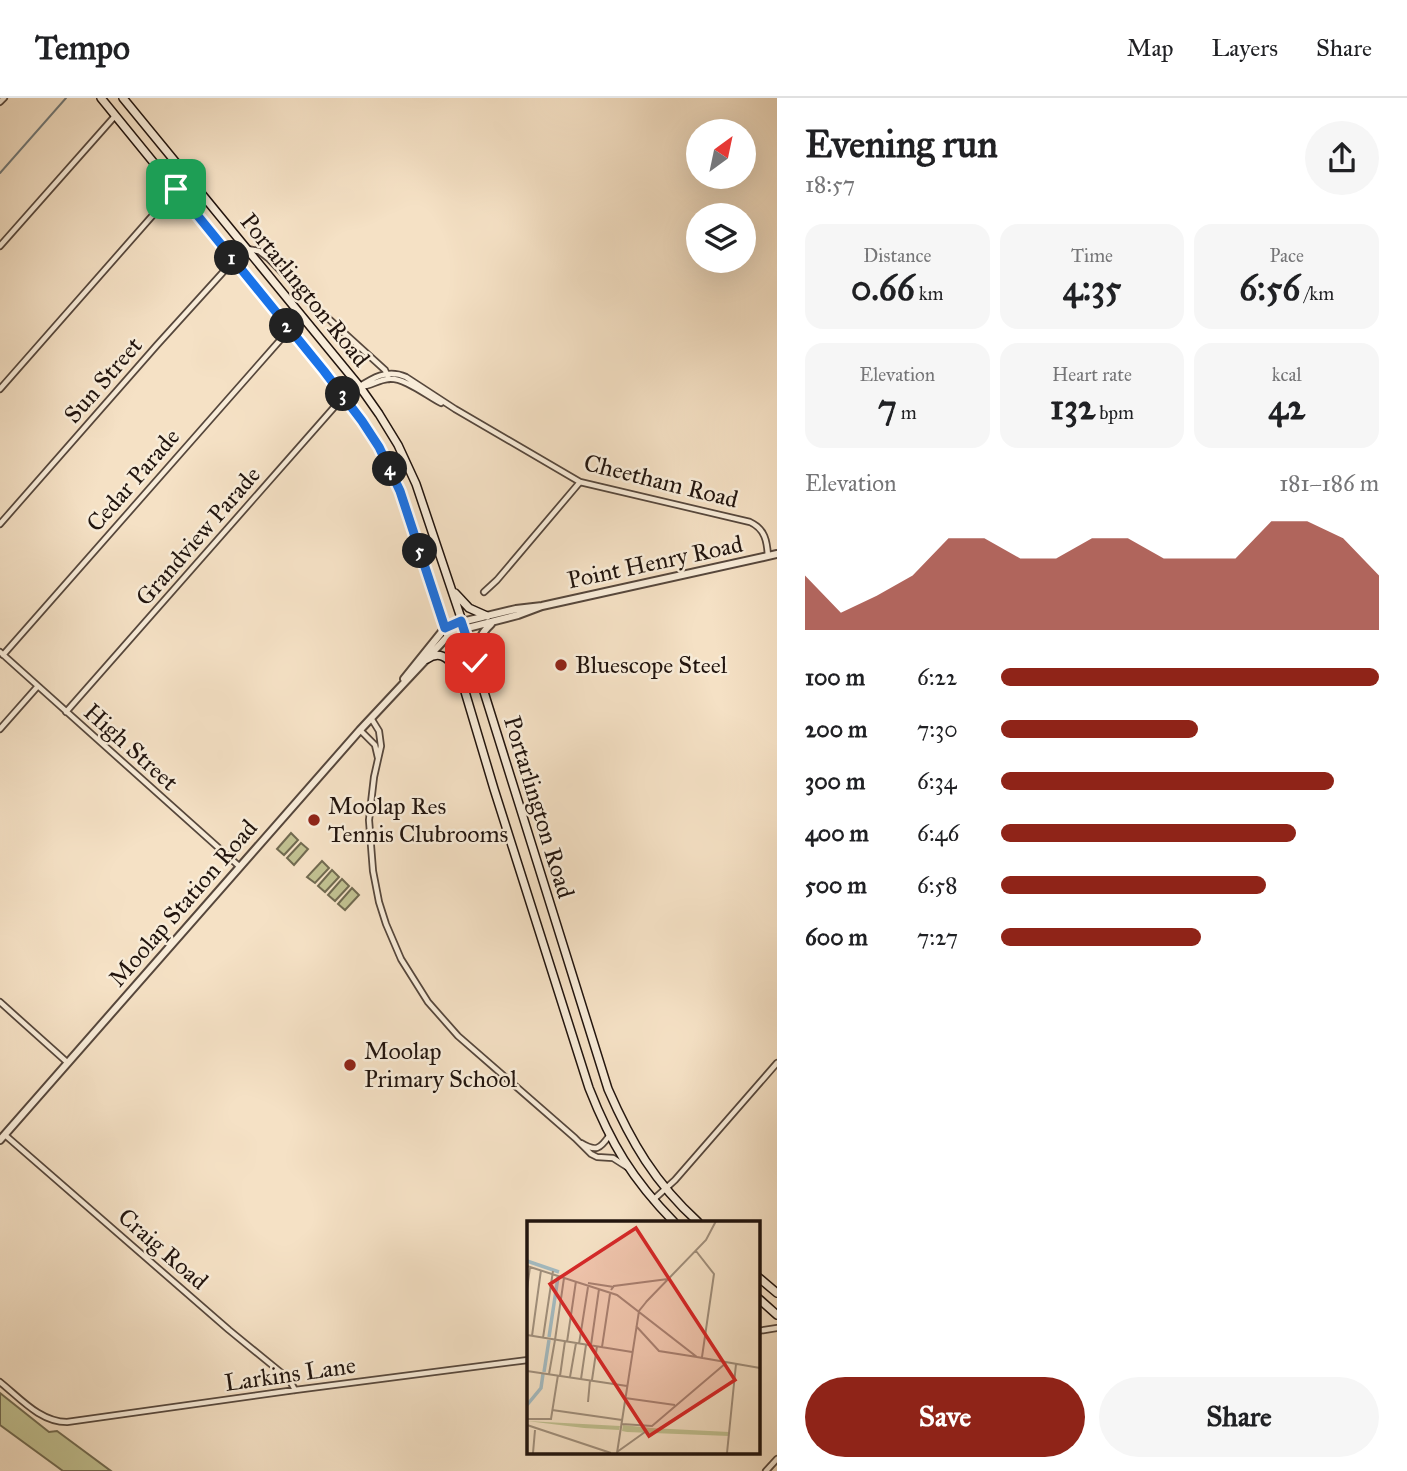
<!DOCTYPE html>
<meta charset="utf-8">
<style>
:root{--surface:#fff;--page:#f6f6f6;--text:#202124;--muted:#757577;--line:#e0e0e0;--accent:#8f2418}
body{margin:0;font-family:"IM FELL Great Primer",serif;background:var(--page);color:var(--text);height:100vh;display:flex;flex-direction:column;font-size:26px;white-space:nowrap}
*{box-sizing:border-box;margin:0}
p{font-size:23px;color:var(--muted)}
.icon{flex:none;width:38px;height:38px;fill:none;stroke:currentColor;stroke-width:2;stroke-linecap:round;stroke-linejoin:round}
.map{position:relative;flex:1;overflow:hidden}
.panel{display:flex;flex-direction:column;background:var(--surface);width:630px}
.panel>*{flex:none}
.needle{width:46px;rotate:33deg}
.controls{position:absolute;left:686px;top:21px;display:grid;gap:14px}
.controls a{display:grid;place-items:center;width:70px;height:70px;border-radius:50%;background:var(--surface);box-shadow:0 7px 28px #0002;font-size:35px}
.pin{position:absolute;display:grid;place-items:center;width:60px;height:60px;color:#fff;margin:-30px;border-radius:14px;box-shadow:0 4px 10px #0006}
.km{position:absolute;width:35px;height:35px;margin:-18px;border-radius:50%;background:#222;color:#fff;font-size:19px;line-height:35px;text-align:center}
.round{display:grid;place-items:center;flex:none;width:74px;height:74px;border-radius:37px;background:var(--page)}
.headline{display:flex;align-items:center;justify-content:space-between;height:119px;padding:0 28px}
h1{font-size:38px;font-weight:700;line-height:52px}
.figures{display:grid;grid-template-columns:repeat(3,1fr);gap:10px;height:119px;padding:7px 28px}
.figures div{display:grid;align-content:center;border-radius:18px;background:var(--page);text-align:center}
.figures b{font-size:35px;font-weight:700}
.figures small{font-size:19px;font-weight:400}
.figures p{font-size:19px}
.chart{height:196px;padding:14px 28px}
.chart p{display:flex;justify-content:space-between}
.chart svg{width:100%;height:126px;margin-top:7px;fill:var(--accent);opacity:.7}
.primary-button{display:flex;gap:14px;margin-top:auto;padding:14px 28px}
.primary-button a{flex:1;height:80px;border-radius:42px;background:var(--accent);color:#fff;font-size:28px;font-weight:700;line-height:80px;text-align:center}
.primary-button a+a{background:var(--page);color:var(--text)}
ul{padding:0 28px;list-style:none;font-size:23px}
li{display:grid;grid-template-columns:112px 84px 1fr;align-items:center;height:52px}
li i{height:18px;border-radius:9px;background:var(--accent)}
header{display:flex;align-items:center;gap:42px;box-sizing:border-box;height:98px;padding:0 35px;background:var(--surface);border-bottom:2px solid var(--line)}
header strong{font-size:33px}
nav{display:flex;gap:38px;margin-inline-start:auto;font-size:24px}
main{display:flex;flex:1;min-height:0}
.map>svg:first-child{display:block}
.green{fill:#c1c191;stroke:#716a50;stroke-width:2}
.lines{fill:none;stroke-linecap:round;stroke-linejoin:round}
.stream{stroke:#6f7879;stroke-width:2}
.minor-casing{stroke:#56473c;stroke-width:8}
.tertiary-casing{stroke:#56473c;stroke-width:10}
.secondary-casing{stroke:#21140e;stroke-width:10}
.minor{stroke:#f8ecd9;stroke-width:4.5}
.tertiary{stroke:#f8ecd9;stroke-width:6}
.secondary{stroke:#f8ecd9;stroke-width:7}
.route-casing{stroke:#fff;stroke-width:14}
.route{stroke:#1a73e8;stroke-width:9}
.poi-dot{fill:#8f2418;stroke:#f8ecd9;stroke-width:2.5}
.labels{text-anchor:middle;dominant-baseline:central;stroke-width:5;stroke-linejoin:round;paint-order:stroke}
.street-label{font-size:24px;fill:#21140e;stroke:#f8ecd9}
.poi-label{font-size:24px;fill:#21140e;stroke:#f8ecd9;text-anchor:start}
.inset-river{fill:none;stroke:#a3bac0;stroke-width:3.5}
.inset-road{fill:none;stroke:#a08f7c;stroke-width:2}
.view{fill:#d62828;fill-opacity:0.15;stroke:#d62828;stroke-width:3.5}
.inset-edge{fill:none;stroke:#21140e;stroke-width:3.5}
</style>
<header>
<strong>Tempo</strong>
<nav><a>Map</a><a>Layers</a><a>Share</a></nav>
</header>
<main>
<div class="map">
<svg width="777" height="1373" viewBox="0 0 777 1373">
<rect width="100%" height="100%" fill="#f5e1c5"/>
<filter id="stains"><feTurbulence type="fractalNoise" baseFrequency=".00286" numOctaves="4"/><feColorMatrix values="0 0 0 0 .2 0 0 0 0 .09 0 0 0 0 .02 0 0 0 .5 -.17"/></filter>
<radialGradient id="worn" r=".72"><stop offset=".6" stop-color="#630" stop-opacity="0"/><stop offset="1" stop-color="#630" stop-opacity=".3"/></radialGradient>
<path class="green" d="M 291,735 L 298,742 L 284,757 L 277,751 Z
M 301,745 L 308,751 L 294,767 L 287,760 Z
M 322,763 L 329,770 L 315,785 L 307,779 Z
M 332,772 L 339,779 L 325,794 L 318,788 Z
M 342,781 L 349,788 L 335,803 L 328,797 Z
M 352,790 L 359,797 L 345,812 L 338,806 Z
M 0,1295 L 49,1334 L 57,1333 L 111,1373 L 63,1373 L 0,1327 Z"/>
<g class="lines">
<path class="stream" d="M 0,75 L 66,0"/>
<g class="minor-casing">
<path id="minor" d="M 0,4 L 4,0
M 0,148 L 115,18
M 248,151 L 259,153 L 268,160 L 319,212 L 385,272 L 389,281
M 360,289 C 371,288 378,282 388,281 C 404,279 427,298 441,305
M 0,291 L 175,92
M 0,426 L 157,247 L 234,162
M 484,494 L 497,482 L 580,384
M 0,554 L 240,769
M 3,557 L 289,232
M 66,614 L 344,298 C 364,287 382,268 406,279 L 455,311 L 580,384 L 750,424 C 765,431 767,443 768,458
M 371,620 L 379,633 L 381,648 L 374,679 L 369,722 L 373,773 L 379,804 L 386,826 L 401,861 L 428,904 L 458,938 L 575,1040 L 591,1056 L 597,1059 L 613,1060 L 627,1069
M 0,631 L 38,588
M 360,632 L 375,647 L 378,660
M 0,904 L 68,965
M 5,1037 L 229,1232 L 289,1281 L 295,1292
M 581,1045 C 596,1054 600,1051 609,1038
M 653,1102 L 675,1082 L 777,965
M 758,1233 L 777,1230
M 0,1284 C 20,1300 40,1324 67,1324 L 295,1292 L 528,1262
M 766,1373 L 777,1361"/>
</g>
<g class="tertiary-casing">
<path id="tertiary" d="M 475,562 C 476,547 480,536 491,526
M 404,581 L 445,530 L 453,526 L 516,511 L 542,508 L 777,456
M 0,1042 L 360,632 L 448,538 L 456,533 L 518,517 L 542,508"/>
</g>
<g class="secondary-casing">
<path id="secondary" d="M 101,0 L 344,298 L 379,349 L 400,393 L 452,550 L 494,691 L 589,990 C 611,1046 632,1081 674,1124
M 123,0 L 360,289 L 379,316 L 398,347 L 416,386 L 460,517 L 608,991 C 631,1044 655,1085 698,1124
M 455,495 L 469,510 L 487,518
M 427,561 C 439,553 447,559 455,569
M 758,1179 L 777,1195
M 758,1200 L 777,1217"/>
</g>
<use href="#minor" class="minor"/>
<use href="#tertiary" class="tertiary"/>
<use href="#secondary" class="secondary"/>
</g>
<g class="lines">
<g class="route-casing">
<path id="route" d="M 176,91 L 324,273 L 362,323 L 379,349 L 400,393 L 445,530 L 461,523 L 475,565"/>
</g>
<use href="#route" class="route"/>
</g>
<g class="poi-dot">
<circle cx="561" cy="567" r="7"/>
<circle cx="314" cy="722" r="7"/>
<circle cx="350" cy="967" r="7"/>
</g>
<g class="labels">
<g class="street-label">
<text transform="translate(305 192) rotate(51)">Portarlington Road</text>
<text transform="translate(103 282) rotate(-49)">Sun Street</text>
<text transform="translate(133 382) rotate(-49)">Cedar Parade</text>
<text transform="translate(661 383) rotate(14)">Cheetham Road</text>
<text transform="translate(198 438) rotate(-49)">Grandview Parade</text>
<text transform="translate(655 464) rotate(-12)">Point Henry Road</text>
<text transform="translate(131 649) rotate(42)">High Street</text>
<text transform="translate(539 709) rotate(73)">Portarlington Road</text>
<text transform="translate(183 805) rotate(-49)">Moolap Station Road</text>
<text transform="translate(163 1151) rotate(41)">Craig Road</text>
<text transform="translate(290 1276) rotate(-8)">Larkins Lane</text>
</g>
<g class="poi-label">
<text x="575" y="567">Bluescope Steel</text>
<text x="328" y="708">Moolap Res<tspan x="328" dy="28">Tennis Clubrooms</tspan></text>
<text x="364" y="953">Moolap<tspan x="364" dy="28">Primary School</tspan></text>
</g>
</g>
<g transform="translate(527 1123)">
<rect width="233" height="233" fill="#f5e1c5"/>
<path d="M 0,200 L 93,205 L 92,209 L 57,207 ZM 96,204 L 124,207 L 202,211 L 202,215 L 100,211 L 95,210 Z" fill="#c1c191"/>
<path class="inset-river" d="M 0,40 L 32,51M 22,116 L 31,56M 17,151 L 22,119M 0,184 L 14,167 L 16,153"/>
<path class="inset-road" d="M 169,30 L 187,53 L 175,136M 0,45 L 90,74 L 170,136 L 233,147M 61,62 L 87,66M 0,68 L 3,46M 84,69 L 87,65 L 141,58M 119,81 L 179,19 L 189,0M 109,105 L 132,130 L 170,136M 0,114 L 105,131M 5,115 L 14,49M 16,117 L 26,50M 28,119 L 37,57M 40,121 L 49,60M 52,123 L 61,66M 64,124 L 72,68M 75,126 L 83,73M 0,150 L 100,165M 22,153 L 28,119M 33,155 L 38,120M 43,156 L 49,122M 54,158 L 59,124M 65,159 L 70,125M 98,177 L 148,184M 61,181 L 63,159M 25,189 L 95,199M 0,198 L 24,198 L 31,154M 95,203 L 125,205 L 199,142M 0,204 L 84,232M 90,231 L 118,211M 6,232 L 8,209M 90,232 L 112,90 L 120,80M 200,232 L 209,143"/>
<path class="view" d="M 109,7 L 208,159 L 122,215 L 23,63 Z"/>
<rect width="233" height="233" class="inset-edge"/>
</g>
<rect width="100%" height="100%" filter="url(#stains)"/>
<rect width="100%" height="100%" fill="url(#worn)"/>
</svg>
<div class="controls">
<a><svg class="needle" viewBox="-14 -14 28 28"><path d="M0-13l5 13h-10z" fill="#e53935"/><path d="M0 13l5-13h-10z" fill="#757577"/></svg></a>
<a><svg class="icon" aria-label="layers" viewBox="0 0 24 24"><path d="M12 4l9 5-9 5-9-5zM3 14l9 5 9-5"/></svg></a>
</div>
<div class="pin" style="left:176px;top:91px;background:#1e9e55"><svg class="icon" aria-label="arrive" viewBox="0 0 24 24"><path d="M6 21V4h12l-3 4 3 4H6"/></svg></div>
<div class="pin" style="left:475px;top:565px;background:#d93025"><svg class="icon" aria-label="check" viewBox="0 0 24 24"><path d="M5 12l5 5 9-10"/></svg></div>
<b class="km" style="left:232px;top:160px">1</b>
<b class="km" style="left:287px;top:228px">2</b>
<b class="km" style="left:343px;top:296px">3</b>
<b class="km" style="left:390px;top:371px">4</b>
<b class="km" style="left:420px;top:453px">5</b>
</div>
<section class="panel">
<div class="headline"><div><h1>Evening run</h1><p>18:57</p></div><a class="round"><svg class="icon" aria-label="share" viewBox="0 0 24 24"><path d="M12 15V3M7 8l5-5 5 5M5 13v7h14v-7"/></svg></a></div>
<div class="figures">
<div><p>Distance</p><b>0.66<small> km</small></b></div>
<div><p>Time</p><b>4:35</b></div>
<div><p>Pace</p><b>6:56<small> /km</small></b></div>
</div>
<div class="figures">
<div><p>Elevation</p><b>7<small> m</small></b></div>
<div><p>Heart rate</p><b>132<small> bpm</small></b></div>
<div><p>kcal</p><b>42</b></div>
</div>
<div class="chart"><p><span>Elevation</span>181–186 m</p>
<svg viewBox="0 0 160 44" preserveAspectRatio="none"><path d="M0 44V25L10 38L20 32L30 25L40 12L50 12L60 19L70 19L80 12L90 12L100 19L110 19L120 19L130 6L140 6L150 12L160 25V44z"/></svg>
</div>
<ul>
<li><b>100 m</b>6:22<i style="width:100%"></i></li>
<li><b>200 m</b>7:30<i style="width:52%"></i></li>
<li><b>300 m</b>6:34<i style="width:88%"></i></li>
<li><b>400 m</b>6:46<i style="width:78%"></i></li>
<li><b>500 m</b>6:58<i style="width:70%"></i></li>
<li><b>600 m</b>7:27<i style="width:53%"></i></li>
</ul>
<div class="primary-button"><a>Save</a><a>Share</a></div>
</section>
</main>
